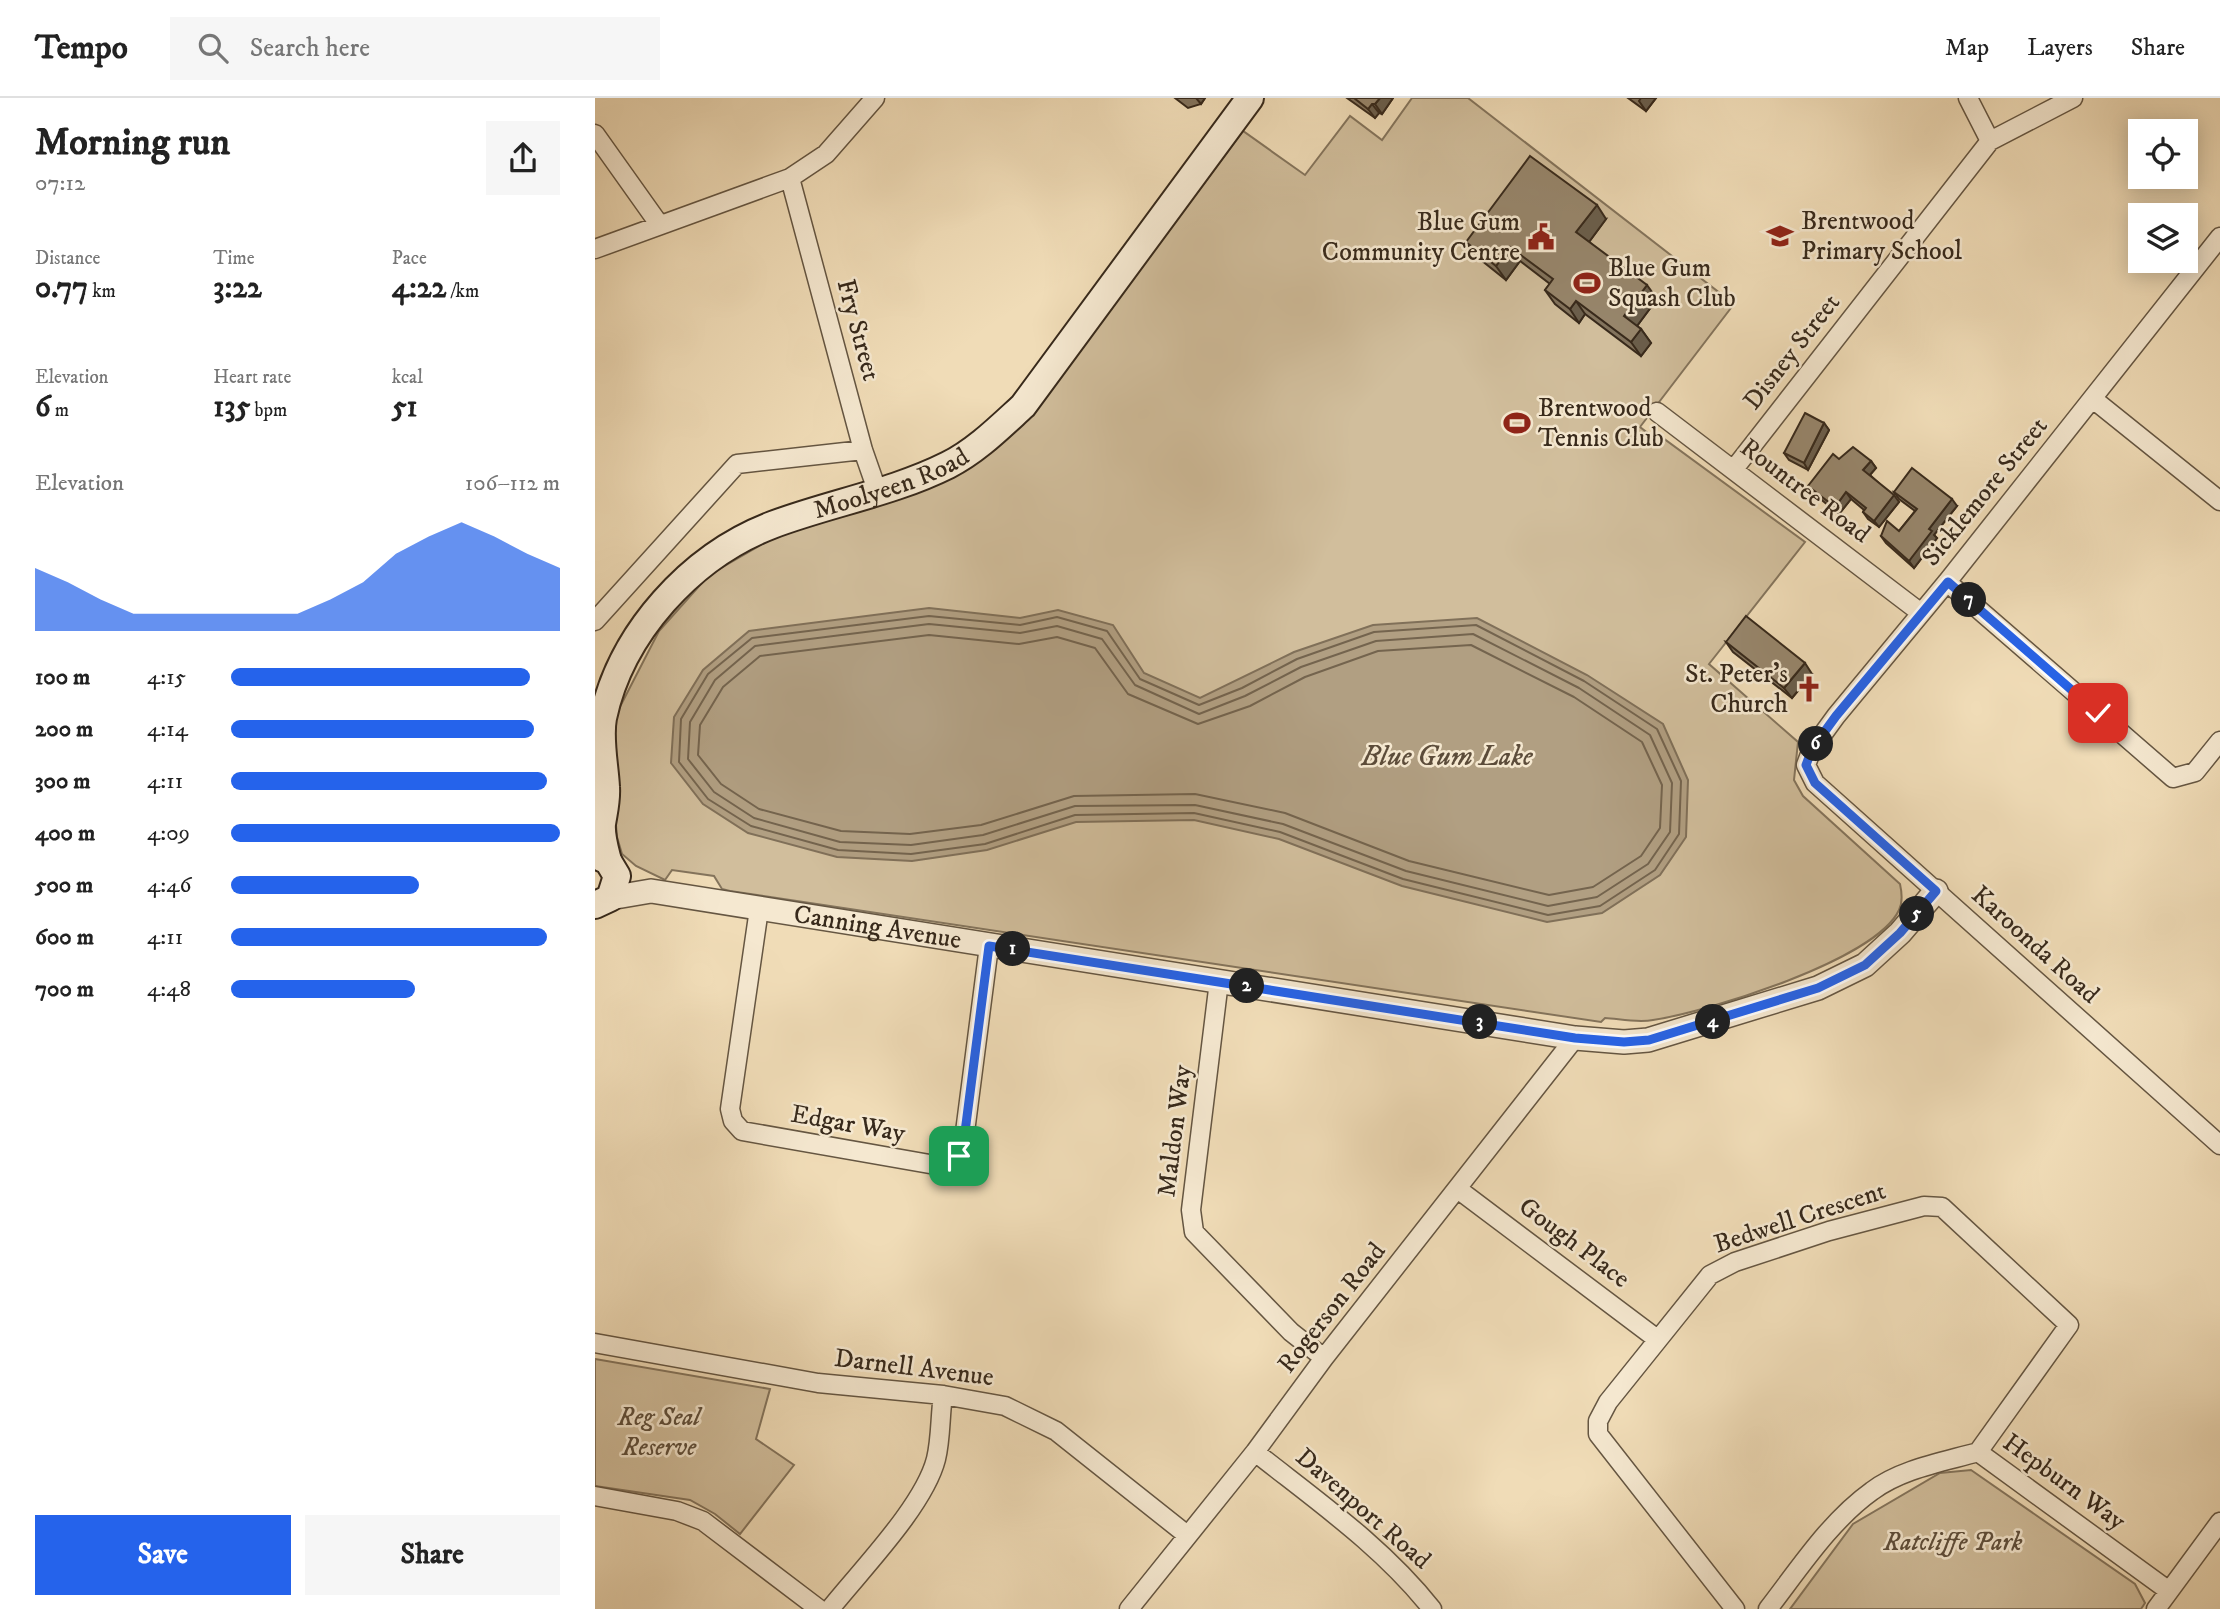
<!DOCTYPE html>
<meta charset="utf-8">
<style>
:root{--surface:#fff;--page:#f6f6f6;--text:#222;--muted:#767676;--line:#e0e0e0;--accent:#2563eb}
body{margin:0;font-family:"IM FELL DW Pica",serif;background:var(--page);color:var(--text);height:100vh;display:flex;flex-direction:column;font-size:26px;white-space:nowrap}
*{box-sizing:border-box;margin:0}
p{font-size:23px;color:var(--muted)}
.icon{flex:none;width:38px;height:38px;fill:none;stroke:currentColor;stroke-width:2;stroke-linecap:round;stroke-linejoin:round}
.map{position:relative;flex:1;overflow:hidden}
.sheet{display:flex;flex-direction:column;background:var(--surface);width:595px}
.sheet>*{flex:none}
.fabs{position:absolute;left:1533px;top:21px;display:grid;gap:14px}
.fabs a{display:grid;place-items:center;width:70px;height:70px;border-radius:0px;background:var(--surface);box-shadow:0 4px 18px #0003;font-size:35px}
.pin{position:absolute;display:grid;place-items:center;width:60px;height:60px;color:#fff;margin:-30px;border-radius:14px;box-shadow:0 4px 10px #0006}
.km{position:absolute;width:35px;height:35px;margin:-18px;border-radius:50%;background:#222;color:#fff;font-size:19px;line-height:35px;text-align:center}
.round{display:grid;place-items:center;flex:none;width:74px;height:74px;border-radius:0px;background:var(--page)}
.head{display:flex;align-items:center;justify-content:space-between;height:119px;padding:0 35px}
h1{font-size:38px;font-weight:800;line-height:52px}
.metrics{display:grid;grid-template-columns:repeat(3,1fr);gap:10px;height:119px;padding:7px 35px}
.metrics div{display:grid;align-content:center}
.metrics b{font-size:30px;font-weight:800}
.metrics small{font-size:19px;font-weight:400}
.metrics p{font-size:19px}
.chart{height:196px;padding:14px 35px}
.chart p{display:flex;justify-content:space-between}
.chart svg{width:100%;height:126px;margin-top:7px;fill:var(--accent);opacity:.7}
.cta{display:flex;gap:14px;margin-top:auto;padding:14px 35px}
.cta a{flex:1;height:80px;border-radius:0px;background:var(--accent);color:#fff;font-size:28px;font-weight:800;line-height:80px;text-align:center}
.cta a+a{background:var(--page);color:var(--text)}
ul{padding:0 35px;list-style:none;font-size:23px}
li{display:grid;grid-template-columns:112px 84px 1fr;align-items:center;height:52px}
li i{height:18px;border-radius:9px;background:var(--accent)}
header{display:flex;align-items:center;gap:42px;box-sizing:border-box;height:98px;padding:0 35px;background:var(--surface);border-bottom:2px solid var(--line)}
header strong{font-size:33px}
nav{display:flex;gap:38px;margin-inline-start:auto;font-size:24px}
.search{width:490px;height:63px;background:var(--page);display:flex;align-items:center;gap:18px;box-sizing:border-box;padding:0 24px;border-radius:0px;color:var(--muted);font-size:26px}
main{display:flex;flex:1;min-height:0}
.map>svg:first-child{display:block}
.green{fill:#d1be9c;stroke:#84745c;stroke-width:2}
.water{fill:#b19f82;stroke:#807059;stroke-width:2}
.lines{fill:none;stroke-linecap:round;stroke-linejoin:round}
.shore{stroke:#74644e;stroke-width:2}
.minor-casing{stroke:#655642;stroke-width:21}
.tertiary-casing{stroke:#655642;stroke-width:26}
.secondary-casing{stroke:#37291b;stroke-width:30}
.minor{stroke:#f5e8d0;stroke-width:18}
.tertiary{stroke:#f5e8d0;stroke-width:23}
.secondary{stroke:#f5e8d0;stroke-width:26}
.wall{fill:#82735d;stroke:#37291b;stroke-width:2}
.shaded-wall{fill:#6a5e4c;stroke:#37291b;stroke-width:2}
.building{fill:#97866c;stroke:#37291b;stroke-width:2}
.route-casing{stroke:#fff;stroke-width:14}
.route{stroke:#2563eb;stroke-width:9}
.labels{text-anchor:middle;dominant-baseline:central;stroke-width:5;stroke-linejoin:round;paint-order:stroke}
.poi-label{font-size:26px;fill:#37291b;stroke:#f5e8d0;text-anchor:start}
.street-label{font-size:26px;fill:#37291b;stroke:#f5e8d0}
.park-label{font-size:26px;font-style:italic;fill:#5e4e3b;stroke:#f5e8d0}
.water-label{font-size:28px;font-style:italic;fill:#5c4c3a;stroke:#f5e8d0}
</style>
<header>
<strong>Tempo</strong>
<div class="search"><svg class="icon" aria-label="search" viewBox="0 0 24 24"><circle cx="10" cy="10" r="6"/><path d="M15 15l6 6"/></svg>Search here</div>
<nav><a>Map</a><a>Layers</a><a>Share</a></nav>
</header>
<main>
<section class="sheet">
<div class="head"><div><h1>Morning run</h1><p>07:12</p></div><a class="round"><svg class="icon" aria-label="share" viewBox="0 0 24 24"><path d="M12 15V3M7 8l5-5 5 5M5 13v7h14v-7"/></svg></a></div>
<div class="metrics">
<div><p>Distance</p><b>0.77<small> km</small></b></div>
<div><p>Time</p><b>3:22</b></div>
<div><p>Pace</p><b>4:22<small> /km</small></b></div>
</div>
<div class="metrics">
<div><p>Elevation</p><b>6<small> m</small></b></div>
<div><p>Heart rate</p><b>135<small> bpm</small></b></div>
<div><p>kcal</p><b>51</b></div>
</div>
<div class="chart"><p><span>Elevation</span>106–112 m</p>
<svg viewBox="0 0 160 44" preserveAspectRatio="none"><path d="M0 44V22L10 27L20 33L30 38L40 38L50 38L60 38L70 38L80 38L90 33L100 27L110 17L120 11L130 6L140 11L150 17L160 22V44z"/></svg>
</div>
<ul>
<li><b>100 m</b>4:15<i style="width:91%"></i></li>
<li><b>200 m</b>4:14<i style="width:92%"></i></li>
<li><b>300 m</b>4:11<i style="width:96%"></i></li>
<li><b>400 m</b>4:09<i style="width:100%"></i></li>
<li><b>500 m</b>4:46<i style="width:57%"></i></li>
<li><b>600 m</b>4:11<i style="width:96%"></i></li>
<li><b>700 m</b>4:48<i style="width:56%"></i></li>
</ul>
<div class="cta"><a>Save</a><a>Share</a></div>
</section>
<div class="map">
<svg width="1625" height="1511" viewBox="0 0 1625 1511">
<rect width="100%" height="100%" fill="#f0dcb7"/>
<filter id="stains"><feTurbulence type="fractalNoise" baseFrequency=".00286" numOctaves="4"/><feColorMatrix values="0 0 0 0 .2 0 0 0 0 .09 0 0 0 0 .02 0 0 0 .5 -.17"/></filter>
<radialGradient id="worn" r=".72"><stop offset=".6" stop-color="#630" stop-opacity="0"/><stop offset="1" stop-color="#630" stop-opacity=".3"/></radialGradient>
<path class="green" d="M 817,0 L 873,0 L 1139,206 L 1045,329 L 1058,339 L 1061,335 L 1210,444 L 1114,566 L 1203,644 L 1199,682 L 1208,698 L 1305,786 C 1307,795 1308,804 1304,812 C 1281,862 1112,914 1058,922 C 1043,925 1025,921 1010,920 L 1006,924 L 135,793 L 127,791 L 119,778 L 77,772 L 70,782 L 41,768 L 27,756 L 22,739 L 13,632 L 64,533 L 114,477 L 190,433 L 438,315 L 648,33 L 710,77 L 755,18 L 787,42 Z
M 0,1261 L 175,1291 L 161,1341 L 199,1367 L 145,1436 L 120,1416 L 95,1402 L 0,1388 Z
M 1376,1372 L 1540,1486 L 1550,1505 L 1546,1511 L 1195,1511 L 1258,1426 L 1345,1375 Z"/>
<path class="water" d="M 334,510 L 425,520 L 463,512 L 518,527 L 549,575 L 605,600 L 699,554 L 778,527 L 882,520 L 992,577 L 1068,626 L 1093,682 L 1091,739 L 1065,777 L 1007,815 L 952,824 L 807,788 L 684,741 L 599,722 L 481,724 L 392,752 L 317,763 L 242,759 L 153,735 L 108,706 L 76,665 L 79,619 L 108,572 L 154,533 Z"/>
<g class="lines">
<path class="shore" d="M 334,518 L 425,527 L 462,519 L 512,533 L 545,581 L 604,607 L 647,590 L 702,561 L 779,534 L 881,527 L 989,583 L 1062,631 L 1086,683 L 1084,736 L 1060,772 L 1005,808 L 953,817 L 808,781 L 685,734 L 599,715 L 480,717 L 390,746 L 316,756 L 243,752 L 156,728 L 113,701 L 84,664 L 86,621 L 113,576 L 157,540 Z
M 334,526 L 425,535 L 462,528 L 507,541 L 540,587 L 604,616 L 650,598 L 706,569 L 781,543 L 878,536 L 984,590 L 1055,637 L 1077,685 L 1075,734 L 1053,766 L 1002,799 L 953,808 L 811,773 L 688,726 L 600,707 L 480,708 L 388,737 L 316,747 L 245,744 L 159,720 L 119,694 L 93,661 L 95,624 L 120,582 L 160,548 Z
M 334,537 L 424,546 L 462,539 L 500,550 L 533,596 L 603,626 L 655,608 L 710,579 L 783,553 L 876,547 L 979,599 L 1047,644 L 1067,687 L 1065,730 L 1046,758 L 998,789 L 954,797 L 814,763 L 690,715 L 600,696 L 479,698 L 386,727 L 315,736 L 246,733 L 164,711 L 126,686 L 103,657 L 105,627 L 128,589 L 165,558 Z"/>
<g class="minor-casing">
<path id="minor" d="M 1373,0 L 1395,43
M 0,36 L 64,126
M 195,80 L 268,352 L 283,395
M 1625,139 L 1352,484 L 1241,618 L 1217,651 L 1211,667 L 1220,685 L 1625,1047
M 0,151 L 195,80 L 231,56 L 280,0
M 1498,301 L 1625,403
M 1062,314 L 1326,515
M 1139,371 L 1395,43 L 1478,0
M 1352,484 L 1578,680 L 1600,674 L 1625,643
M 0,523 L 142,366 L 268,352
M 164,811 L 135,1011 L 138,1023 L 147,1033 L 346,1068 L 364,1058 L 370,1034 L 394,848
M 624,883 L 596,1112 L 599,1134 L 696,1234 L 729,1260
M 864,1092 L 1062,1241
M 0,1245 L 223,1285 L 348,1297 L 410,1308 L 461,1333 L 592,1437
M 660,1354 C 722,1403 788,1449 837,1511
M 0,1398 L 82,1413 L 108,1423 L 224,1511
M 235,1511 C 266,1472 329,1408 341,1361 C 346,1341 345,1317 348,1297
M 534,1511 L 660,1354 L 729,1260 L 980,940
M 1140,1511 L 1003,1336 L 1003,1323 L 1013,1304 L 1115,1177 L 1140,1164 L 1234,1133 L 1329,1108 L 1347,1109 L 1474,1227 L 1383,1354
M 1173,1511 C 1204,1471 1235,1423 1277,1393 C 1306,1371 1348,1364 1383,1354 L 1574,1493
M 1561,1511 L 1625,1424"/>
</g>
<g class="tertiary-casing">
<g id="tertiary">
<path id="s1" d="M 15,800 L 56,793 L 980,940 L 1029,944 L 1053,942 L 1223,890 L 1270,867 L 1305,835 L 1341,793"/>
</g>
</g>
<g class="secondary-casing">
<g id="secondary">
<path d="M 0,757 L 13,763 L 22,778 L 15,800 L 0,807"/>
<path id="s2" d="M 13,763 C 10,751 6,738 7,726 C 9,713 12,702 11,689 C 10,668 4,641 8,620 C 26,535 96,458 177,427 C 235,405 297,395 353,367 C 381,353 405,329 428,308 L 655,0"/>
</g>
</g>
<use href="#minor" class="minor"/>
<use href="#tertiary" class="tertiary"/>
<use href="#secondary" class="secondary"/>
</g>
<path class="wall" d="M 580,0 L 610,0 L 606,6 L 593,10 Z
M 752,0 L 798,0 L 787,16 L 784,15 L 780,20 Z
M 1033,0 L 1061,0 L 1051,13 Z
M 1011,121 L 994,144 L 1062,201 L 1042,228 L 1046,231 L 1056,245 L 1046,258 L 990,216 L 984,225 L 960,206 L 950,192 L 955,186 L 925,163 L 911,182 L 881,158 L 871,144 Z
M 1229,325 L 1234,332 L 1213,372 L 1194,362 L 1189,355 Z
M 1244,361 L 1276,363 L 1281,370 L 1275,377 L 1304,404 L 1284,429 L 1273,421 L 1268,414 L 1269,412 L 1256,401 L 1244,416 L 1218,395 L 1213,388 Z
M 1299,394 L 1362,408 L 1339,437 L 1342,440 L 1319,470 L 1291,445 L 1286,438 L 1304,433 L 1320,413 L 1304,401 Z
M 1131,544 L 1217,576 L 1197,600 L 1138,554 Z"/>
<path class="shaded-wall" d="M 601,0 L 610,0 L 606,6 Z
M 785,0 L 798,0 L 787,16 L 780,6 Z
M 1046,0 L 1061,0 L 1051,13 L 1044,3 Z
M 777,6 L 784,15 L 780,20 L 773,11 Z
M 1002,107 L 1011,121 L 991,148 L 981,134 Z
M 915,149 L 925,163 L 911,182 L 901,168 Z
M 1052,187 L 1062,201 L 1039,232 L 1029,218 Z
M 981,203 L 990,216 L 984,225 L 975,211 Z
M 1046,231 L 1056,245 L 1046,258 L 1036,244 Z
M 1229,325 L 1234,332 L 1213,372 L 1209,365 Z
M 1276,363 L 1281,370 L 1273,379 L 1268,372 Z
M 1251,394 L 1256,401 L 1244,416 L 1240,409 Z
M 1299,397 L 1304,404 L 1284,429 L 1279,423 Z
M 1357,401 L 1362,408 L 1339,437 L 1342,440 L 1319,470 L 1314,463 L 1334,431 Z
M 1210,565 L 1217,576 L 1197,600 L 1189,590 Z"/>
<path class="building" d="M 759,0 L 785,0 L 780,6 L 777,6 L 773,11 Z
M 935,58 L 1002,107 L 981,134 L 1052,187 L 1029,218 L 1046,231 L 1036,244 L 981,203 L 975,211 L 950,192 L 958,181 L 915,149 L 901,168 L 871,144 Z
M 1210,315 L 1229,325 L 1209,365 L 1189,355 Z
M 1258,349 L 1276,363 L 1268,372 L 1299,397 L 1279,423 L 1268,414 L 1271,410 L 1251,394 L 1240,409 L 1213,388 L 1238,356 L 1244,361 Z
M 1317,370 L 1357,401 L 1334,431 L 1337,433 L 1314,463 L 1286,438 L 1292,423 L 1304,433 L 1322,411 L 1299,394 Z
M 1151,518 L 1210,565 L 1189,590 L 1131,544 Z"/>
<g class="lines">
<g class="route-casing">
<path id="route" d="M 364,1058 L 370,1034 L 394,848 L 980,940 L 1029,944 L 1054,942 L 1223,890 L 1270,867 L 1305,835 L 1341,793 L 1220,685 L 1211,667 L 1217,651 L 1241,618 L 1353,484 L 1503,615"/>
</g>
<use href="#route" class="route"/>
</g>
<defs>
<g id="school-bare" transform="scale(2.1)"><path d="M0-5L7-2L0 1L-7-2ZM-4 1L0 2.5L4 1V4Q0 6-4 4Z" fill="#8f2418" stroke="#f5e8d0" stroke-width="2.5" paint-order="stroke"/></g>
<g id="civic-bare" transform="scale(2.1)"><path d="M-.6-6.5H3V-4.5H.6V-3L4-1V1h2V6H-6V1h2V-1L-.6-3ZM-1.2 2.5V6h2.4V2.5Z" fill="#8f2418" stroke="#f5e8d0" stroke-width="2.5" paint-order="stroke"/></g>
<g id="stadium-bare" transform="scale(2.1)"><path d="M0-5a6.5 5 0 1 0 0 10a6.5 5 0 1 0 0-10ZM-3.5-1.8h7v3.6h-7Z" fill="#8f2418" stroke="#f5e8d0" stroke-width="2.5" paint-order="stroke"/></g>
<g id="church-bare" transform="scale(2.1)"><path d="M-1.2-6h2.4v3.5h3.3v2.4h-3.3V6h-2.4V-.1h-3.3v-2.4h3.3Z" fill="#8f2418" stroke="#f5e8d0" stroke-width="2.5" paint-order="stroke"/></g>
</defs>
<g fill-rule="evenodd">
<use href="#school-bare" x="1185" y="138"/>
<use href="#civic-bare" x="946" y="139"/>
<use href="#stadium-bare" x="992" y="185"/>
<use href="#stadium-bare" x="922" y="325"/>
<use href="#church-bare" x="1214" y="591"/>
</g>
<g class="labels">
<g class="poi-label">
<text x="1206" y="123">Brentwood<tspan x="1206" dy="30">Primary School</tspan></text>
<text x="925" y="124" text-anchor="end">Blue Gum<tspan x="925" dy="30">Community Centre</tspan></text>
<text x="1013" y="170">Blue Gum<tspan x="1013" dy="30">Squash Club</tspan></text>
<text x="943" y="310">Brentwood<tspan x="943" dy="30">Tennis Club</tspan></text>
<text x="1193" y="576" text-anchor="end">St. Peter's<tspan x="1193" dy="30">Church</tspan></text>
</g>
<g class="street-label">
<text transform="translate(263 232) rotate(75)">Fry Street</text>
<text transform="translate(1197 254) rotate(-52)">Disney Street</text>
<text stroke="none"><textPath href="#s2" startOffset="537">Moolyeen Road</textPath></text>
<text transform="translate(1210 393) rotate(37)">Rountree Road</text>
<text transform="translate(1390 394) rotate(-51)">Sicklemore Street</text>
<text stroke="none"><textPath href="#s1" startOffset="271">Canning Avenue</textPath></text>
<text transform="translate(1440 847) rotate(42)">Karoonda Road</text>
<text transform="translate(253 1026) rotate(10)">Edgar Way</text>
<text transform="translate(580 1033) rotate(-83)">Maldon Way</text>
<text transform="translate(1205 1120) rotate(-18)">Bedwell Crescent</text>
<text transform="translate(979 1145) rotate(37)">Gough Place</text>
<text transform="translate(737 1210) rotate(-52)">Rogerson Road</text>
<text transform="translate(319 1270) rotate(7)">Darnell Avenue</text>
<text transform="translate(1469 1384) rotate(36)">Hepburn Way</text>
<text transform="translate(768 1411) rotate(41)">Davenport Road</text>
</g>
<g class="park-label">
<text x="64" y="1319">Reg Seal<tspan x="64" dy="30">Reserve</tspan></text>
<text x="1358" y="1444">Ratcliffe Park</text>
</g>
<g class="water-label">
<text x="852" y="658">Blue Gum Lake</text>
</g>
</g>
<rect width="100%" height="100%" filter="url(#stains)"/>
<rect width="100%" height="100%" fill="url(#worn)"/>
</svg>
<div class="fabs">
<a><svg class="icon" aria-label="locate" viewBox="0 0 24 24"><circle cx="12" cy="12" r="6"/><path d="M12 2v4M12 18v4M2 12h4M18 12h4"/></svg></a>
<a><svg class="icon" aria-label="layers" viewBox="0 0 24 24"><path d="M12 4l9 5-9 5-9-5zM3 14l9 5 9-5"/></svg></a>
</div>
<div class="pin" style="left:364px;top:1058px;background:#1e9e55"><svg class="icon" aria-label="arrive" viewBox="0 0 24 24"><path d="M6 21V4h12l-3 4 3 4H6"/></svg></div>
<div class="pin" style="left:1503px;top:615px;background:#d93025"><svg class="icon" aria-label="check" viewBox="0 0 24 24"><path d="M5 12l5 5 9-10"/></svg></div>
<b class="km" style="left:418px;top:851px">1</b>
<b class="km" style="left:652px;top:888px">2</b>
<b class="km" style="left:885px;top:924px">3</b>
<b class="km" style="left:1118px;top:924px">4</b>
<b class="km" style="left:1322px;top:816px">5</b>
<b class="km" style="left:1221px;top:646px">6</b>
<b class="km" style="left:1374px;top:502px">7</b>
</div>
</main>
